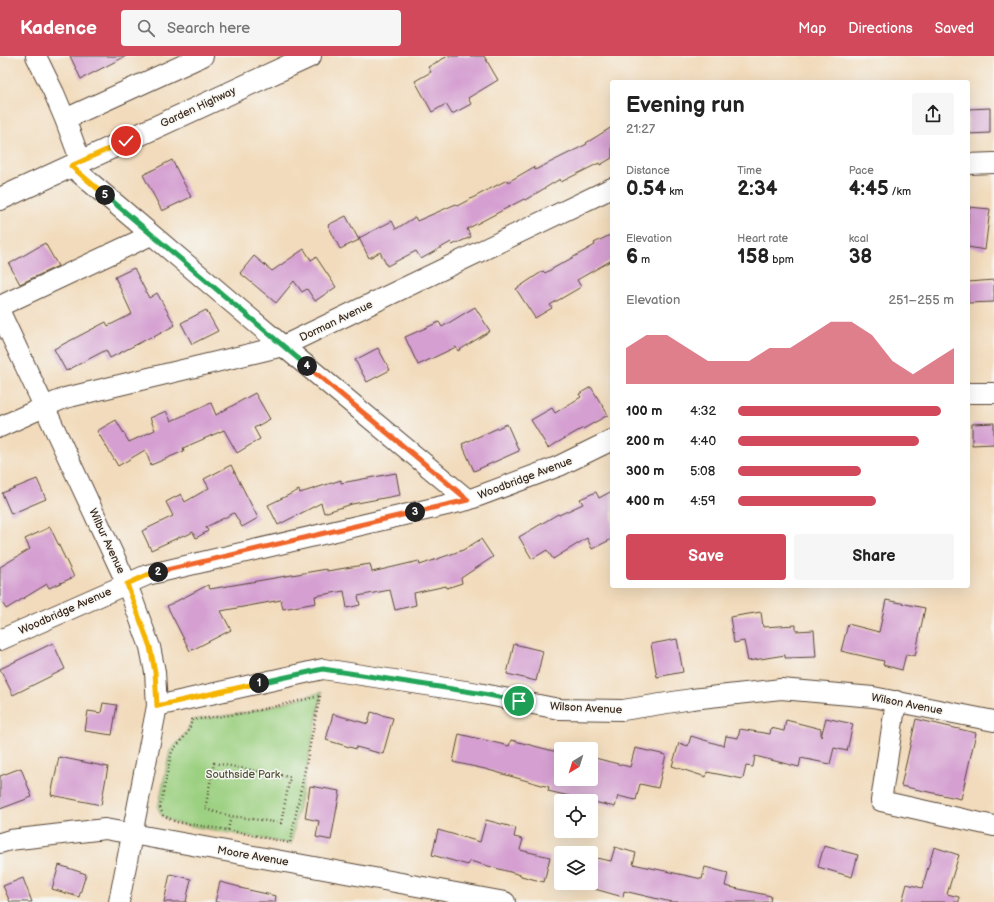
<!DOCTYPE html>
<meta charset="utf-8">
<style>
:root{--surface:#fff;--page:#f6f6f6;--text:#222;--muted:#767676;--accent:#d1495b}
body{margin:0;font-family:"Balsamiq Sans",sans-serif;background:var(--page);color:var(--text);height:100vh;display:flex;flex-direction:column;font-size:15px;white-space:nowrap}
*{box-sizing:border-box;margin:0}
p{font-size:13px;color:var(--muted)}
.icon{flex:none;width:22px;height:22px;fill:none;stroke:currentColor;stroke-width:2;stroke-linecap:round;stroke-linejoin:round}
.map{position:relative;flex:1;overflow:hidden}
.drawer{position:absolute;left:610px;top:24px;width:360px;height:508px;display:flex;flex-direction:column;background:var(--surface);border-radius:4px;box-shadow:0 4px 16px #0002}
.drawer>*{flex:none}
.needle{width:26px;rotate:218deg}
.fabs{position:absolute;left:554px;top:686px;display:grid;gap:8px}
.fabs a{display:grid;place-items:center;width:44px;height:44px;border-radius:4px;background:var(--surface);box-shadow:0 4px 16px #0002;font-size:20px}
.pin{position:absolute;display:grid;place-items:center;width:34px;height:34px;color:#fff;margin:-17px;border:2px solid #fff;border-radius:50%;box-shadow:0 1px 4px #0007}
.km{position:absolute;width:20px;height:20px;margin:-10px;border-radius:50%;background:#222;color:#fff;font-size:11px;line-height:20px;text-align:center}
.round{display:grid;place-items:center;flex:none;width:42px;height:42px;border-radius:4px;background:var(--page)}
.head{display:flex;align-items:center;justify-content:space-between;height:68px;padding:0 16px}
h1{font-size:22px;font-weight:700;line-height:30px}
.stats{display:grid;grid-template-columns:repeat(3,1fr);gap:6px;height:68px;padding:4px 16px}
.stats div{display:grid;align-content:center}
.stats b{font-size:20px;font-weight:700}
.stats small{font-size:11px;font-weight:400}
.stats p{font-size:11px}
.chart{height:112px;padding:8px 16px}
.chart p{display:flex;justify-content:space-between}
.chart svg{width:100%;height:72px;margin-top:4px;fill:var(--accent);opacity:.7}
.cta{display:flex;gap:8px;margin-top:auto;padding:8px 16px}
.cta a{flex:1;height:46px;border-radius:4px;background:var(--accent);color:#fff;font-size:16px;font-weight:700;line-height:46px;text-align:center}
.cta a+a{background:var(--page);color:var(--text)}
ul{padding:0 16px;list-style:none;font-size:13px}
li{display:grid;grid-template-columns:64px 48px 1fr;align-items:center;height:30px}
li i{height:10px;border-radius:5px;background:var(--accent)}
header{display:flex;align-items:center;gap:24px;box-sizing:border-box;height:56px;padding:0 20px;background:var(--accent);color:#fff}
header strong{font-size:19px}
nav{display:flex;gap:22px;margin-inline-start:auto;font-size:14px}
.search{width:280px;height:36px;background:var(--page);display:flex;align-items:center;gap:10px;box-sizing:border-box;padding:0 14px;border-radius:4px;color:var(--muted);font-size:15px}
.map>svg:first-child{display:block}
.green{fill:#9cd081;stroke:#6c7d50}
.building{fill:#d5a0d1}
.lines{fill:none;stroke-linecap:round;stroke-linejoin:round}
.minor-casing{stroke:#564536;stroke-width:22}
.major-casing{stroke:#564536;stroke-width:24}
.path{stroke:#564536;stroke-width:2.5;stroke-dasharray:1 3;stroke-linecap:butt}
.minor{stroke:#fff;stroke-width:20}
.major{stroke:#fff;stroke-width:22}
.split-1-casing{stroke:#fff;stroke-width:8}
.split-2-casing{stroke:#fff;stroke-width:8}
.split-3-casing{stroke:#fff;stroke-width:8}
.split-4-casing{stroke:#fff;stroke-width:8}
.split-5-casing{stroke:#fff;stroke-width:8}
.split-6-casing{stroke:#fff;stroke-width:8}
.split-1{stroke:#22a559;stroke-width:5}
.split-2{stroke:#f5b400;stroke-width:5}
.split-3{stroke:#f0652b;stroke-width:5}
.split-4{stroke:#f0652b;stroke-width:5}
.split-5{stroke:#22a559;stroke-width:5}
.split-6{stroke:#f5b400;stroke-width:5}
.labels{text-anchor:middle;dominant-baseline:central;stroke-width:3;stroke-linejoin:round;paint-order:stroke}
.street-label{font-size:11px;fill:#3b2a1e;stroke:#f6f6f2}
.park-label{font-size:11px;fill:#535437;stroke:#f6f6f2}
</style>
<header>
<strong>Kadence</strong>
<div class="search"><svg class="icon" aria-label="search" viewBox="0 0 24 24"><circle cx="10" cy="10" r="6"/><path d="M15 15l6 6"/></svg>Search here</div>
<nav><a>Map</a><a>Directions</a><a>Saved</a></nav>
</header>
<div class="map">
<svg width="994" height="846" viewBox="0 0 994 846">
<rect width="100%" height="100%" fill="#f6f6f2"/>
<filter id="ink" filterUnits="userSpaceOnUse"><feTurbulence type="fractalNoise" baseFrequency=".025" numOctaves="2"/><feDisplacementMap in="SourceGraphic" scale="8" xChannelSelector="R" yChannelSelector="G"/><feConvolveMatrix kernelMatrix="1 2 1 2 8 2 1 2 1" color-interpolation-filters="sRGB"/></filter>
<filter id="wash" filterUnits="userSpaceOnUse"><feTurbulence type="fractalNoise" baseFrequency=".012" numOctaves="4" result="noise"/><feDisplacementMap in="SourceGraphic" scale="16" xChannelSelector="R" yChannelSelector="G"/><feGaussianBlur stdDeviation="0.9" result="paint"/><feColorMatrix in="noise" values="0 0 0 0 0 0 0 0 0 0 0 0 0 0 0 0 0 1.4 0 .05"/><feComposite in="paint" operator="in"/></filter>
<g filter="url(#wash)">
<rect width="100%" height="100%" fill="#f2dbbc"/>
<path class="green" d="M 322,636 L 291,788 L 174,767 L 161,759 L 158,752 L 170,694 L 180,684 L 187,675 L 192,664 L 246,657 Z"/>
<g id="blocks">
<path class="building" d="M 70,0 L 126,0 L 81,23 Z
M 448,0 L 484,0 L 498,24 L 468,42 L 471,48 L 452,58 L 446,48 L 432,56 L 415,25 L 431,16 L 428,11 Z
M 990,52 L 990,77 L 968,78 L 968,53 Z
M 612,71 L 612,102 L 600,109 L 599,107 L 561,126 L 560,123 L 525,144 L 524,143 L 467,173 L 471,181 L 452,189 L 451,186 L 421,203 L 416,195 L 387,210 L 380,196 L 369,202 L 359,182 L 392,165 L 396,173 L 415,161 L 417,165 L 456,148 L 457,150 L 507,124 L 508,126 L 534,111 L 535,114 L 587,88 L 586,87 Z
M 172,104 L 191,141 L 162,155 L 143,119 Z
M 969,151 L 990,153 L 985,194 L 968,191 L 968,160 Z
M 346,160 L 359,184 L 340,193 L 328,169 Z
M 612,178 L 612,204 L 577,224 L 581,231 L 550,249 L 552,252 L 535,262 L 516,233 L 543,215 L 545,217 L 595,189 L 594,187 Z
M 45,187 L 58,210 L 20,228 L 9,208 Z
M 304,193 L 311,204 L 316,201 L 336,231 L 315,245 L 307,233 L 302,236 L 294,225 L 276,247 L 240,217 L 254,200 L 272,215 Z
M 134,212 L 149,242 L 157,237 L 175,269 L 152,282 L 151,281 L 110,302 L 106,294 L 66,315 L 54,293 L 106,266 L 108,270 L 132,258 L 115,221 Z
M 994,224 L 994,246 L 968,247 L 968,226 Z
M 475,251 L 490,275 L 458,295 L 456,291 L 418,309 L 405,281 L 439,266 L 442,271 Z
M 206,254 L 218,275 L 192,288 L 181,267 Z
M 378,292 L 390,314 L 367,326 L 355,304 Z
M 591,331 L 608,359 L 583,373 L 583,372 L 548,392 L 531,364 L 552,352 L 555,357 L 581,341 L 579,338 Z
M 255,337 L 270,363 L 254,372 L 260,383 L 237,397 L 224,374 L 183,392 L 184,395 L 151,409 L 145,394 L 118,410 L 97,375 L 116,364 L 129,386 L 155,374 L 150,362 L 166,355 L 171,365 L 211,347 L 216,359 Z
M 994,367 L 994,388 L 972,389 L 972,368 Z
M 507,368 L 519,395 L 474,415 L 462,388 Z
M 231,409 L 258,462 L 242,471 L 234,457 L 206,471 L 208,475 L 196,482 L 193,476 L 185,480 L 184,479 L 151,494 L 142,475 L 173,460 L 166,446 L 181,438 L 185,446 L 209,432 L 204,423 Z
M 396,417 L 400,439 L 352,448 L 324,457 L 321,447 L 278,469 L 268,449 L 299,434 L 300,437 L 341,424 L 341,427 Z
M 37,423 L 46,443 L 11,458 L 2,437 Z
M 612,435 L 612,483 L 592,493 L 587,482 L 553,503 L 547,494 L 532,503 L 519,481 L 558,458 L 559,459 L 583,448 L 580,443 L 596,436 L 599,442 Z
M 50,471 L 74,521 L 49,532 L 47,528 L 6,553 L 0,543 L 0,511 L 30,493 L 25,483 Z
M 481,483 L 493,501 L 461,522 L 462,527 L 447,532 L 446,530 L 414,537 L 416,549 L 395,554 L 390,534 L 358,540 L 360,549 L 347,552 L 344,535 L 315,540 L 316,547 L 283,553 L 281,544 L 221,555 L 231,574 L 190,595 L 167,550 L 208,529 L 210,533 L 327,513 L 327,515 L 370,508 L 372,516 L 419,505 L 420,509 L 463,494 Z
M 886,544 L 925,552 L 915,600 L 906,598 L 902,614 L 883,609 L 884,605 L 841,595 L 848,568 L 879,576 Z
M 761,556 L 763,571 L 796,569 L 796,575 L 814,574 L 816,601 L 785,602 L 785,599 L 748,605 L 744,585 L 734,587 L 730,561 Z
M 677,583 L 683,616 L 657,621 L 651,588 Z
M 53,587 L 65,613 L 13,639 L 0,613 Z
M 514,588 L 543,595 L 536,625 L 507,618 Z
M 103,647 L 117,649 L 112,679 L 85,675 L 88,655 L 101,657 Z
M 371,656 L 393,662 L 383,698 L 356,691 L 356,693 L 326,684 L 333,658 L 368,668 Z
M 826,662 L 853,668 L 847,695 L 834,692 L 830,708 L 801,702 L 799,711 L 755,700 L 753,711 L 746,710 L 743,723 L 707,716 L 706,721 L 672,710 L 679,687 L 688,690 L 691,680 L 724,690 L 726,680 L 738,682 L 740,673 L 770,678 L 771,672 L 784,675 L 786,664 L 821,673 L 821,681 Z
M 916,663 L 976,677 L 961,743 L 901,730 Z
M 459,678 L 509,690 L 511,684 L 561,697 L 561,723 L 591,723 L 591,701 L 630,711 L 635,692 L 666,699 L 658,732 L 640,728 L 636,744 L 618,740 L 615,751 L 548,735 L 549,731 L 485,713 L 453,706 Z
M 59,701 L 108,711 L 101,749 L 51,739 Z
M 21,712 L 32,741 L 0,753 L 0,720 Z
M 310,730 L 340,735 L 331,784 L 316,781 L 319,765 L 305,762 Z
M 486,764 L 516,772 L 514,781 L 523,783 L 520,794 L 550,801 L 544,826 L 521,820 L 521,819 L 470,805 L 468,809 L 432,799 L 438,774 L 480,786 Z
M 824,790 L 858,799 L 852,821 L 818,811 Z
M 615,791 L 636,797 L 633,808 L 702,823 L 705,811 L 728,817 L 725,830 L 771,840 L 770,846 L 671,846 L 624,835 L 623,841 L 591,832 L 591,801 L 611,805 Z
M 934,791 L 959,799 L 947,838 L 959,841 L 959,846 L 902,846 L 907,828 L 922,832 Z
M 59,809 L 86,818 L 79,841 L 52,833 Z
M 170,818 L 191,823 L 186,846 L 164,846 Z
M 23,822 L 32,846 L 10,846 L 3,830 Z
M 220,826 L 240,831 L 240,832 L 276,840 L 275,846 L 215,846 Z"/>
</g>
</g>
<g filter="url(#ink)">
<use href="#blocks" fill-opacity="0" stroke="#564536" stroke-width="1"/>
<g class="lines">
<g class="minor-casing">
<path id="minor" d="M 36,0 L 54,37 L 65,63
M 81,106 L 65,63 L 203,0
M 968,108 L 994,107
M 71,110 L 283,290 L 468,444
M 0,250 L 151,179
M 0,256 L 127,528 L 150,591 L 155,616 L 157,650 L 119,846
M 968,337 L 994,337
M 0,371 L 44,351 L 65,342 L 283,290 L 612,132
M 0,584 L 147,519 L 468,444 L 559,410 L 612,384
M 896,645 L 881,745 L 994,770
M 157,650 L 323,613 L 478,637 L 559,653 L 623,654 L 692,643 L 781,633 L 873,641 L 994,665
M 0,787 L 10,784 L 105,773 L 505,846"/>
</g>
<g class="major-casing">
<path id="major" d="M 0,143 L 310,0"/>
</g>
<path class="path" d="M 320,640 L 290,787 L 228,774 L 176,766 L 163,759 L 160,751 L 172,695 L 181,685 L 188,676 L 192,664 L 246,657 Z
M 214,707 L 290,721 L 281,767 L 231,760 L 205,753 Z
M 228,774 L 231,760"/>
<use href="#minor" class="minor"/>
<use href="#major" class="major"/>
</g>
</g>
<g class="lines" filter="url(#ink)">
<g class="split-1-casing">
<path id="split-1" d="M 259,627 L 323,613 L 478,637 L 519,645"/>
</g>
<g class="split-2-casing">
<path id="split-2" d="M 158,516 L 147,519 L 127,528 L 150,591 L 155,616 L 157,650 L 259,627"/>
</g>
<g class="split-3-casing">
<path id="split-3" d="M 158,516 L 415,456"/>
</g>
<g class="split-4-casing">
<path id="split-4" d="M 307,310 L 468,444 L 415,456"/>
</g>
<g class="split-5-casing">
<path id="split-5" d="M 105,139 L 307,310"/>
</g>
<g class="split-6-casing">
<path id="split-6" d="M 105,139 L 71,110 L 126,85"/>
</g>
<use href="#split-1" class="split-1"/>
<use href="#split-2" class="split-2"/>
<use href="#split-3" class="split-3"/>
<use href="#split-4" class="split-4"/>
<use href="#split-5" class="split-5"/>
<use href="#split-6" class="split-6"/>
</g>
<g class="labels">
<g class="street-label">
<text transform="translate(198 51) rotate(-25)">Garden Highway</text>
<text transform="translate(336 265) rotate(-26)">Dorman Avenue</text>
<text transform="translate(525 422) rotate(-21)">Woodbridge Avenue</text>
<text transform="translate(107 485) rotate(65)">Wilbur Avenue</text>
<text transform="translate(65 555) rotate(-24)">Woodbridge Avenue</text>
<text transform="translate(907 648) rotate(11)">Wilson Avenue</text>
<text transform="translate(586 652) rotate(3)">Wilson Avenue</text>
<text transform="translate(253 800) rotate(10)">Moore Avenue</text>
</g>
<g class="park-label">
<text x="243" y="718">Southside Park</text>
</g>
</g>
</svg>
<div class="fabs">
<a><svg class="needle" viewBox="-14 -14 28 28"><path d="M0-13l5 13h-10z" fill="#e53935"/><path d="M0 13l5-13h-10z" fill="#767676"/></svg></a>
<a><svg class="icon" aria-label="locate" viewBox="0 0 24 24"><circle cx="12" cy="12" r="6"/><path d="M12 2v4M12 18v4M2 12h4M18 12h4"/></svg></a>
<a><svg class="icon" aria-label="layers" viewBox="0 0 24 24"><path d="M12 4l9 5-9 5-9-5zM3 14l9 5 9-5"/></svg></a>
</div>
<div class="pin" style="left:519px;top:645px;background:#1e9e55"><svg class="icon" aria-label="arrive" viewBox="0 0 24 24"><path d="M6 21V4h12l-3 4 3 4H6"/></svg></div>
<div class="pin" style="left:126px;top:85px;background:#d93025"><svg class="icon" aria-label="check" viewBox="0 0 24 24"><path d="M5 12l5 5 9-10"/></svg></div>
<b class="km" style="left:259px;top:627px">1</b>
<b class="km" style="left:158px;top:516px">2</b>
<b class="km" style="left:415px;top:456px">3</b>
<b class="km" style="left:307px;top:310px">4</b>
<b class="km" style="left:105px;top:139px">5</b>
<section class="drawer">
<div class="head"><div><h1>Evening run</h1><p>21:27</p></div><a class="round"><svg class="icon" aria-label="share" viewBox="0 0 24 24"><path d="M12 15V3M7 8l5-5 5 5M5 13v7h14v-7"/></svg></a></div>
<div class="stats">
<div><p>Distance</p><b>0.54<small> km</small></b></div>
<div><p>Time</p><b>2:34</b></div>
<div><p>Pace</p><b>4:45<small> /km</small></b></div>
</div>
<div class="stats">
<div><p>Elevation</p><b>6<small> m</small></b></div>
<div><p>Heart rate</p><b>158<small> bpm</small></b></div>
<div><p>kcal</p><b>38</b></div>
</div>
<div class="chart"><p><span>Elevation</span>251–255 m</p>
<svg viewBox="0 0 160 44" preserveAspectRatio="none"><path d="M0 44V22L10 14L20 14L30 22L40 30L50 30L60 30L70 22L80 22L90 14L100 6L110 6L120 14L130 30L140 38L150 30L160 22V44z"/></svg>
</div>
<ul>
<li><b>100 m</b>4:32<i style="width:94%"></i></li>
<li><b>200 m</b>4:40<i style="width:84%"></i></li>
<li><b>300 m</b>5:08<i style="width:57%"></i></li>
<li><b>400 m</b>4:59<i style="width:64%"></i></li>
</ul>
<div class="cta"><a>Save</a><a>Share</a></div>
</section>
</div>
